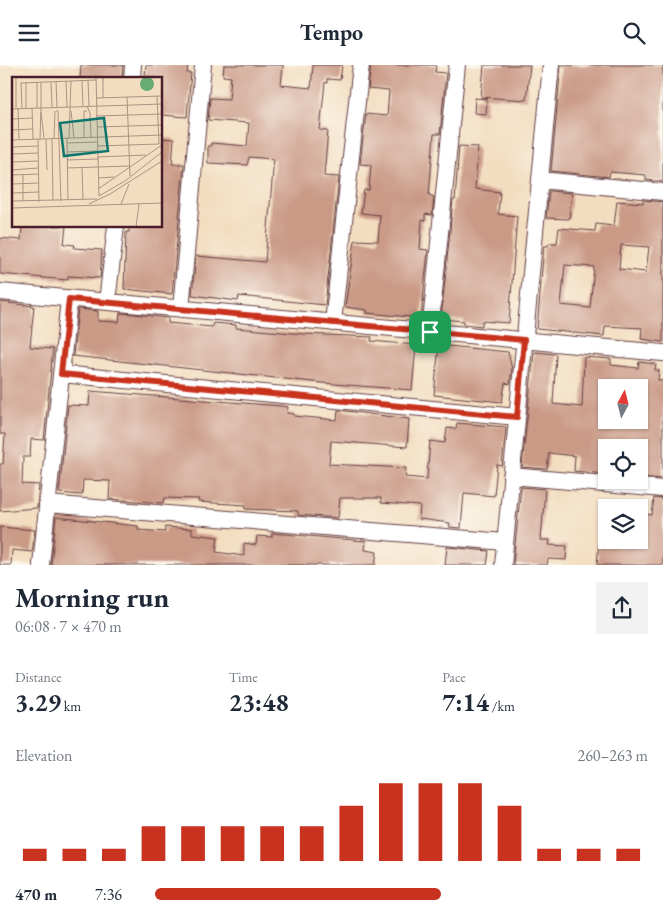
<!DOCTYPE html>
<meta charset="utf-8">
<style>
:root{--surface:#fff;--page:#f2f2f3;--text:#1f2937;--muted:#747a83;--accent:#c8321e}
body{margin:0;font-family:"EB Garamond",serif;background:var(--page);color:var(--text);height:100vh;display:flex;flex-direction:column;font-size:19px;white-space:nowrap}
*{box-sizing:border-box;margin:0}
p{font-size:16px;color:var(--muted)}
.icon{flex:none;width:28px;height:28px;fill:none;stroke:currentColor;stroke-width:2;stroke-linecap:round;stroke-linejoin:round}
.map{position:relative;height:500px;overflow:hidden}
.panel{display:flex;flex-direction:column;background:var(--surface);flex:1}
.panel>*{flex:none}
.needle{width:32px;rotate:7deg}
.controls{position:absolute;left:598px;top:314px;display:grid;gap:10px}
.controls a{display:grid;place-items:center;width:50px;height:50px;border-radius:0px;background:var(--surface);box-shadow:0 1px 4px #0004;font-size:25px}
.pin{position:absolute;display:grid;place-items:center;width:42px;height:42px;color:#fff;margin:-21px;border-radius:10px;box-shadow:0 2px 8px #0006}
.round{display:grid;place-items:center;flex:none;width:52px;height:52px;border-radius:0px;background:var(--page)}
.head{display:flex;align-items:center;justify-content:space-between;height:85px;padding:0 15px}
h1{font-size:28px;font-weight:700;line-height:38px}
.metrics{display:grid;grid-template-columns:repeat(3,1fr);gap:8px;height:85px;padding:5px 15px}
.metrics div{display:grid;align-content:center}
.metrics b{font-size:25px;font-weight:700}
.metrics small{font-size:14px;font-weight:400}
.metrics p{font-size:14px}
.chart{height:140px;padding:10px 15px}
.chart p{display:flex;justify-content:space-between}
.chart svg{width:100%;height:90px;margin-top:5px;stroke:var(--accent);stroke-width:6}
ul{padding:0 15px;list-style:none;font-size:16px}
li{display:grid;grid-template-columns:80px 60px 1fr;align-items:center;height:38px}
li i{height:12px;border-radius:6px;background:var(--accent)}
header{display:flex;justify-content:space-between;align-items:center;height:65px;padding:0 15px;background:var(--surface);font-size:22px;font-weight:700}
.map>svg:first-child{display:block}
.building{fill:#ca9a87;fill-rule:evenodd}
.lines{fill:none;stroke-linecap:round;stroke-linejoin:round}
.minor-casing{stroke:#633c41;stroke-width:18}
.minor{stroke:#fff;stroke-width:16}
.route-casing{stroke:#fff;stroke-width:10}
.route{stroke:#c8321e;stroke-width:6}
.inset-road{fill:none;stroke:#af9184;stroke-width:1}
.view{fill:#0f766e;fill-opacity:0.15;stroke:#0f766e;stroke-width:2.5}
.inset-edge{fill:none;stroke:#4a1f2b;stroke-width:2.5}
</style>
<header><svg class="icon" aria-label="menu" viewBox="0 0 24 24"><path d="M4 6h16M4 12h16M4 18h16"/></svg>Tempo<svg class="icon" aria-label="search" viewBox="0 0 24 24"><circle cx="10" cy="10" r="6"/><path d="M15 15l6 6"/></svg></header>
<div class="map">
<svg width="663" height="500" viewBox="0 0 663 500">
<rect width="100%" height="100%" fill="#fbf7ec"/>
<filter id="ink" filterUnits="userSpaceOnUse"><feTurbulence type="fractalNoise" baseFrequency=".02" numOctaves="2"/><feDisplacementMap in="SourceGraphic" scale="10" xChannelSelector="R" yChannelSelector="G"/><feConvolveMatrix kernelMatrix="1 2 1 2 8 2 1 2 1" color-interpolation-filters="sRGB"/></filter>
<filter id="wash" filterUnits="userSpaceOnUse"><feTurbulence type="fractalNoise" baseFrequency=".0096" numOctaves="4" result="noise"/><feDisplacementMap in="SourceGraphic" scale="20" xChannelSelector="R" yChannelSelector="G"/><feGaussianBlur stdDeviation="1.12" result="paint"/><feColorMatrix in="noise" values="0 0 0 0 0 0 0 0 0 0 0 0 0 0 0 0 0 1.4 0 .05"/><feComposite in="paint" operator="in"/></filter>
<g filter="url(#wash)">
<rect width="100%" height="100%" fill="#f3ddc0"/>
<g id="blocks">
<path class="building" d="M 81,0 L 123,0 L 122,14 L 80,14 Z
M 146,0 L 188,0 L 187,8 L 191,8 L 187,52 L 161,50 L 161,14 L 145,11 Z
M 224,0 L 283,0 L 281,20 L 311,23 L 313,0 L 342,0 L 340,15 L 327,14 L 327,18 L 325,17 L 320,65 L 328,66 L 324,111 L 339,112 L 325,240 L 239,231 L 238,236 L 192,230 L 196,191 L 265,197 L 274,94 L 249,92 L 247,100 L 208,98 L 208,81 L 211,81 L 211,78 L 247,81 L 249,58 L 208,55 L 210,33 L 229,34 L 231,12 L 223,11 Z
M 371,0 L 436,0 L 435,7 L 446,8 L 440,69 L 434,69 L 429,130 L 434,132 L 432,150 L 425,149 L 425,156 L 422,155 L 420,184 L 428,185 L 421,253 L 367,248 L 367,245 L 345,242 L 355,175 L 378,176 L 380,150 L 361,148 L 364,125 L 369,125 L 371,100 L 360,99 L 366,49 L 387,51 L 389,26 L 368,24 Z
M 484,0 L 530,0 L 526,35 L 481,32 Z
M 561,0 L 663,0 L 663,117 L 646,115 L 646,110 L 610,107 L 609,112 L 551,106 Z
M 475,33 L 487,34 L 486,49 L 474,48 Z
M 161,73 L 174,74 L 172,99 L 184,99 L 172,229 L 124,224 L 126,167 L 129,167 L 129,161 L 161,161 Z
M 459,81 L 478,82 L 475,124 L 500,127 L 498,149 L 517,151 L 509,258 L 482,256 L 482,261 L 464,259 L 464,256 L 441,254 L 453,135 L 455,135 Z
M 549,126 L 572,128 L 569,154 L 546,153 Z
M 643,135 L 663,137 L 663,277 L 641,274 L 642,263 L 605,261 L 604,271 L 537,264 L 544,181 L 548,181 L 549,178 L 557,178 L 559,163 L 595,166 L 596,159 L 614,161 L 617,136 L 643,138 ZM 621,180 L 649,182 L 646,207 L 619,204 ZM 565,200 L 594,202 L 590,243 L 561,240 Z
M 22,161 L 66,161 L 64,179 L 75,180 L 74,183 L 102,185 L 100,213 L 68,211 L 68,215 L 0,209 L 0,173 L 21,175 Z
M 0,237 L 34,241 L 30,282 L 53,284 L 44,375 L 31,374 L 30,392 L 23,392 L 22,419 L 39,420 L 37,443 L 0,446 L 0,399 L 3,399 L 5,369 L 0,369 Z
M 78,244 L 98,246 L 98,256 L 119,257 L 120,248 L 134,249 L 168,253 L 168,258 L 212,262 L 213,258 L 236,260 L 236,263 L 304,269 L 372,272 L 371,276 L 416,280 L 412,325 L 322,318 L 73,291 Z
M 439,280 L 508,287 L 512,304 L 510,319 L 505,318 L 502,337 L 434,330 Z
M 534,287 L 556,289 L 553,339 L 582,342 L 584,292 L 611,294 L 611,300 L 638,303 L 639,297 L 656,299 L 655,305 L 659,305 L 658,315 L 663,316 L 663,414 L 641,412 L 645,382 L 606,382 L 606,409 L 574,406 L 575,391 L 549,388 L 547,404 L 522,402 ZM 606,322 L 639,322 L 639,355 L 606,355 Z
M 90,326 L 281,341 L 288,342 L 287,348 L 294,349 L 294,351 L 337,355 L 338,345 L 409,354 L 407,382 L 331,376 L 329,399 L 406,403 L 405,412 L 427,414 L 430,376 L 445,378 L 447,363 L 456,364 L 457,358 L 506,362 L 502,401 L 497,400 L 494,431 L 464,428 L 461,463 L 449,462 L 450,458 L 419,454 L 420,441 L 381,438 L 381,433 L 340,433 L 338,453 L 298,450 L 298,446 L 245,444 L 246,440 L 198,437 L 199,434 L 165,433 L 163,438 L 109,434 L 110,416 L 83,415 L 82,430 L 59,428 L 68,340 L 89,341 Z
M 521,422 L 545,424 L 541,475 L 550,475 L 549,480 L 567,481 L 566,495 L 548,494 L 547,500 L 513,500 Z
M 654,433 L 663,434 L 663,500 L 597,500 L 599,475 L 639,475 L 639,448 L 652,450 Z
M 56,452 L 138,461 L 138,465 L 165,467 L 165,462 L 192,464 L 192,469 L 218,472 L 216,487 L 244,491 L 244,478 L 256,480 L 257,471 L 272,472 L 272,468 L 366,476 L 365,485 L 377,487 L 375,500 L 51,500 Z
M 0,462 L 35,465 L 32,487 L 12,485 L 11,500 L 0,500 Z
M 447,482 L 489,486 L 487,500 L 445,500 Z"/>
</g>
</g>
<g filter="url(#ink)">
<use href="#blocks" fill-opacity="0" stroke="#633c41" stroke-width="1"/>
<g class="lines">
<g class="minor-casing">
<path id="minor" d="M 132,14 L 133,0
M 540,115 L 663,127
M 0,227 L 663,288
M 107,237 L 116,161
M 181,244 L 203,0
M 333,258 L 361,0
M 430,267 L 457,0
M 61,309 L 517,352
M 511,411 L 663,424
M 47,439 L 505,477
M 41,500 L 69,234
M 503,500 L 551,0"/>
</g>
<use href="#minor" class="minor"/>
</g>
</g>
<g class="lines" filter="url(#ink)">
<g class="route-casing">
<path id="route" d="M 69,234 L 524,275 L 517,352 L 61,309 Z"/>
</g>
<use href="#route" class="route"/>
</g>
<g transform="translate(12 12)">
<rect width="150" height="150" fill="#f3ddc0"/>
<path d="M128 7a7 7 0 1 1 14 0a7 7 0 1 1-14 0Z" fill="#66ac73"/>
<path class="inset-road" d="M 84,0 L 87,119M 91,0 L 91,21M 4,1 L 4,31M 76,3 L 77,29M 44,4 L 45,30M 54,4 L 55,30M 70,4 L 71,29M 14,5 L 14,31M 25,5 L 25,31M 29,5 L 29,31M 39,5 L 40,30M 145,19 L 147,67M 115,20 L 118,99M 84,21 L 150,19M 75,29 L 78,36 L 79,60M 6,31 L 7,62M 10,31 L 9,6 L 84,3M 20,31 L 21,62M 0,32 L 150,27M 44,34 L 46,34 L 49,124M 59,34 L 62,61M 29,35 L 32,61M 84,39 L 150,37M 0,42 L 20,41M 85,50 L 150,48M 0,53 L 20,52M 55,61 L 56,123M 57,61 L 59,4M 72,61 L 72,34 L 75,34M 26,62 L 27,125M 28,62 L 29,31M 34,62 L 35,93M 40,62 L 41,124M 42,62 L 43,34M 0,63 L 150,58M 55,66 L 85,65M 85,69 L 147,67M 0,70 L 26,69M 55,75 L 85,74M 0,77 L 26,76M 85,80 L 134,78M 55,83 L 86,82M 0,85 L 26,84M 55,91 L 117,89M 70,91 L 71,122M 0,93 L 26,91M 11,97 L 11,124M 0,98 L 27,97M 86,101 L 102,100M 0,107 L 27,106M 86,112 L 150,68M 0,116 L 27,115M 87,119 L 113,104 L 150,75M 0,124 L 85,122M 77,127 L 98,117 L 150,84M 109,127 L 117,107M 0,131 L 150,126M 124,150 L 127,127"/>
<path class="view" d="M 92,41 L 96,74 L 52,79 L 48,46 Z"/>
<rect width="150" height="150" class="inset-edge"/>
</g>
</svg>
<div class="controls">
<a><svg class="needle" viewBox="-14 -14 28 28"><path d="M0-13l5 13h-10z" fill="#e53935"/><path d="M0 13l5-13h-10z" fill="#747a83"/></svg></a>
<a><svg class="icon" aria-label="locate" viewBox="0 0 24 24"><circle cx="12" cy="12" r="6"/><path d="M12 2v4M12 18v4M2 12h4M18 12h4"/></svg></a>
<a><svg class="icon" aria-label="layers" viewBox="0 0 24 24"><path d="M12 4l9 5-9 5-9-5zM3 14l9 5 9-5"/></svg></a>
</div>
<div class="pin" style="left:430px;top:267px;background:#1e9e55"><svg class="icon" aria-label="arrive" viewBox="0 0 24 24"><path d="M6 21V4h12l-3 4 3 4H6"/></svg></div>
</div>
<section class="panel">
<div class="head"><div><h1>Morning run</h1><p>06:08 · 7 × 470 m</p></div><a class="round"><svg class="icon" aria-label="share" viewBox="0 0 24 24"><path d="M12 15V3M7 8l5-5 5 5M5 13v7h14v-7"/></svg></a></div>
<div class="metrics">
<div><p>Distance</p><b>3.29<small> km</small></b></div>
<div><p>Time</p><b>23:48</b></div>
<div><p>Pace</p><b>7:14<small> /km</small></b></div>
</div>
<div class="chart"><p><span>Elevation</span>260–263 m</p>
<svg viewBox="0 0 160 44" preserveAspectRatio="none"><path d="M5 44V38M15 44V38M25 44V38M35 44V27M45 44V27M55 44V27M65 44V27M75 44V27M85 44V17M95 44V6M105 44V6M115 44V6M125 44V17M135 44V38M145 44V38M155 44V38"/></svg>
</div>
<ul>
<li><b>470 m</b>7:36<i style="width:58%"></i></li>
</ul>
</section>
